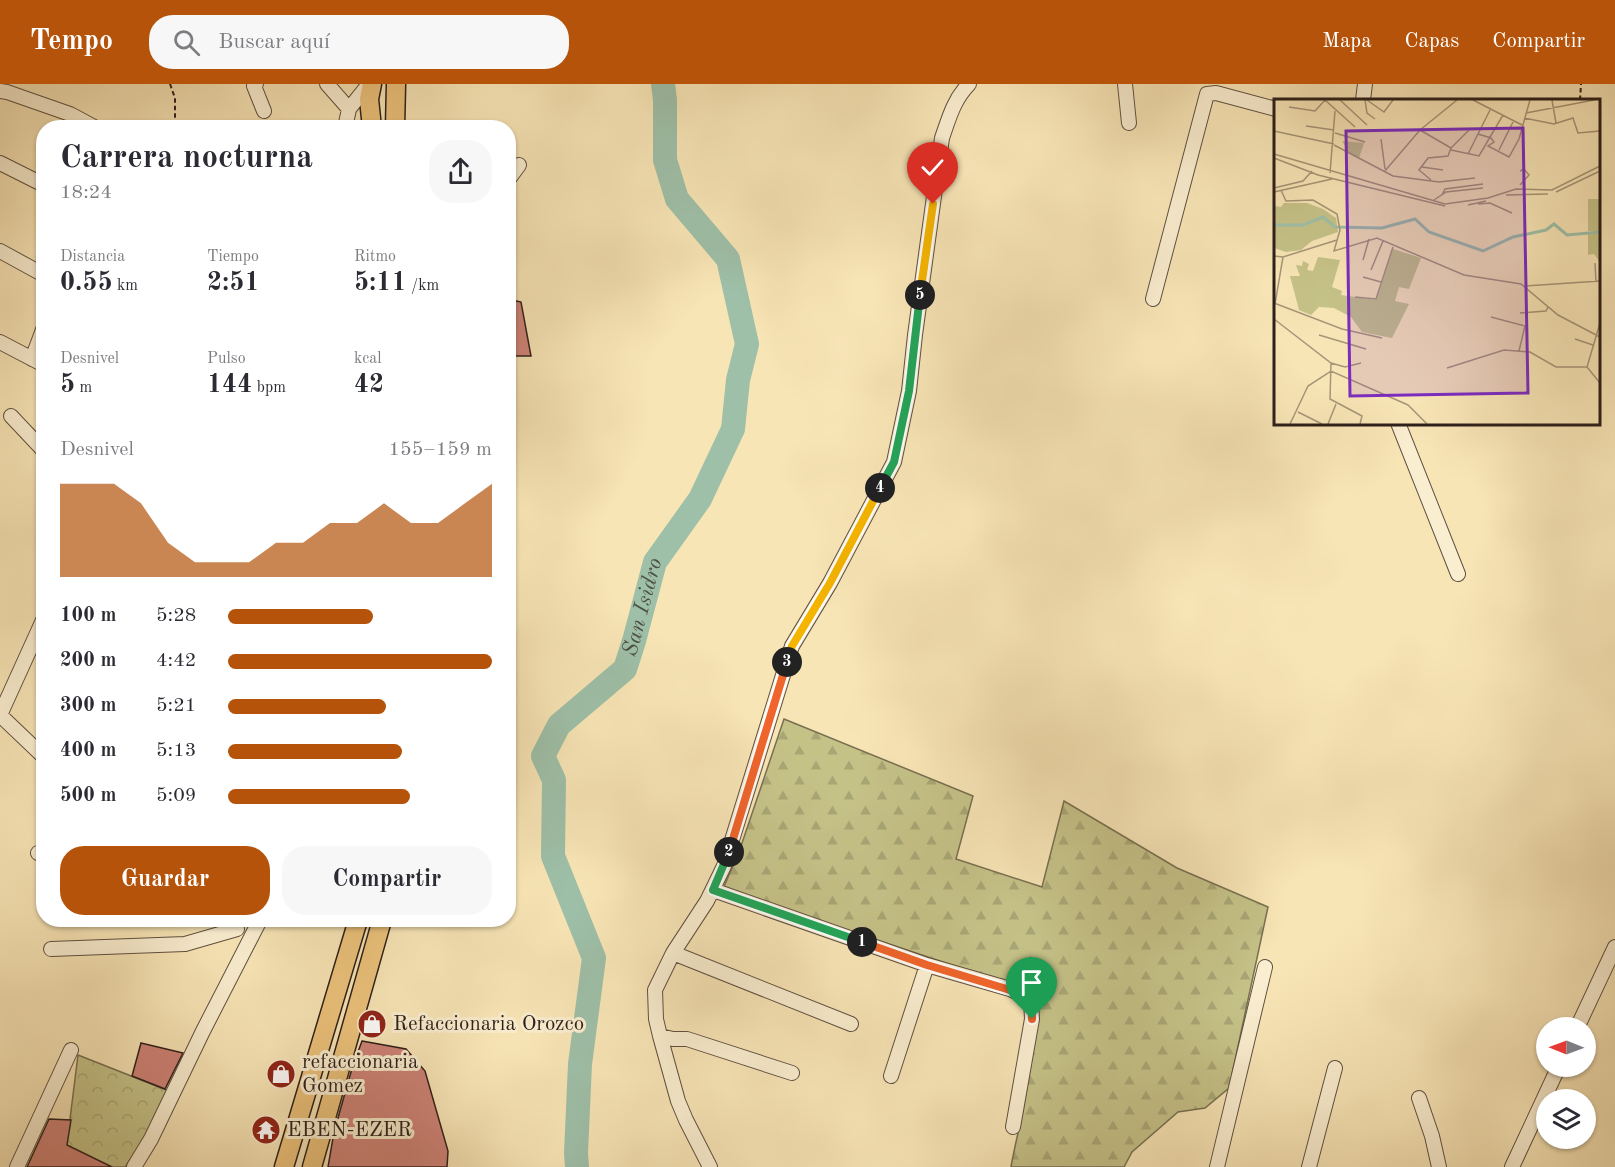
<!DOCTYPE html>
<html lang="es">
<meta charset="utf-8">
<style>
:root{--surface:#fff;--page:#f7f7f7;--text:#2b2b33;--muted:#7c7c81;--accent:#b45309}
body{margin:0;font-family:"Old Standard TT",serif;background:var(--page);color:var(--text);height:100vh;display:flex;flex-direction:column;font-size:22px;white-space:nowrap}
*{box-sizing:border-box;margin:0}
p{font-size:20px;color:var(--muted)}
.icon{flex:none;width:33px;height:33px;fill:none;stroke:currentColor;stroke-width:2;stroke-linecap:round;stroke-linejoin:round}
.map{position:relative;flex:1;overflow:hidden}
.panel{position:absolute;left:36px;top:36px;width:480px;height:807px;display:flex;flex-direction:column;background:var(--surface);border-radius:24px;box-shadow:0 2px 4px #0004}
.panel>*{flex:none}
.needle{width:39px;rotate:271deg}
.buttons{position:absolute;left:1536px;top:933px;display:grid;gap:12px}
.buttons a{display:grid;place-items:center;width:60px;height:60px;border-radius:50%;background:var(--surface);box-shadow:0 2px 4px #0004;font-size:30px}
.pin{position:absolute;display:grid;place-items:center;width:51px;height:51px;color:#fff;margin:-62px -26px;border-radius:50% 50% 50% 0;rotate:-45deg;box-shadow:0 0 6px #0007}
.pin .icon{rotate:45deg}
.km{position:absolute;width:30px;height:30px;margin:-15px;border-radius:50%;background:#222;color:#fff;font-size:16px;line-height:30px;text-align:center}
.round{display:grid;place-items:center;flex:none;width:63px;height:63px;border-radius:24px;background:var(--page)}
.head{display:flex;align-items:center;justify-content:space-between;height:102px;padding:0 24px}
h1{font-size:33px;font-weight:700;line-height:45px}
.figures{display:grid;grid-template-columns:repeat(3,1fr);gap:9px;height:102px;padding:6px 24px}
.figures div{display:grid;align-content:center}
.figures b{font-size:26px;font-weight:700}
.figures small{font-size:16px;font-weight:400}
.figures p{font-size:16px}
.chart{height:168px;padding:12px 24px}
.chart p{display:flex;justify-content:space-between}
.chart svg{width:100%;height:108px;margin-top:6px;fill:var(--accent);opacity:.7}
.primary-button{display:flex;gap:12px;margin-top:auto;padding:12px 24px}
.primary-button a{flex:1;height:69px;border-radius:24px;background:var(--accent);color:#fff;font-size:24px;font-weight:700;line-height:69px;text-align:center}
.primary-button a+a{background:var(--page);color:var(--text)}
ul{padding:0 24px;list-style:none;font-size:20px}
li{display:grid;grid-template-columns:96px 72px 1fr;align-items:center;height:45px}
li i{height:15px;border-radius:8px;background:var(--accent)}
header{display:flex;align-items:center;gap:36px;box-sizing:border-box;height:84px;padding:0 30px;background:var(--accent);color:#fff}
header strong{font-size:28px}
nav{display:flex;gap:33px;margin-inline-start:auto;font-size:21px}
.search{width:420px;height:54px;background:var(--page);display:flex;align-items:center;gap:15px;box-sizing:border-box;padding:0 21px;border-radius:24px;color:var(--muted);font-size:22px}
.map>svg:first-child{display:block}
.forest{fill:url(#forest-firs);stroke:#787051;stroke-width:1.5}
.park{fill:url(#park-crowns);stroke:#787051;stroke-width:1.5}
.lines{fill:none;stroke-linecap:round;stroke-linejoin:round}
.river{stroke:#9ec0a9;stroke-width:24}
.building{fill:#ce8277;stroke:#2c1f1a;stroke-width:1.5}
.minor-casing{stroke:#5f5041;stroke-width:16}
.major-casing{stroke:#2c1f1a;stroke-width:21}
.path{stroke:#2c1f1a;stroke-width:2;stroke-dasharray:4.5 3;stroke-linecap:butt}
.minor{stroke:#faeed0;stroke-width:14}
.major{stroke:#ecc27b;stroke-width:18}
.split-1-casing{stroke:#fff;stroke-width:12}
.split-2-casing{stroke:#fff;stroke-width:12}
.split-3-casing{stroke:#fff;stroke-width:12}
.split-4-casing{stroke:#fff;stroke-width:12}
.split-5-casing{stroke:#fff;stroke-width:12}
.split-6-casing{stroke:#fff;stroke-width:12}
.split-1{stroke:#f0652b;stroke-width:8}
.split-2{stroke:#22a559;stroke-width:8}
.split-3{stroke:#f0652b;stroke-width:8}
.split-4{stroke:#f5b400;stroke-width:8}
.split-5{stroke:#22a559;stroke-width:8}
.split-6{stroke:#f5b400;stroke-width:8}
.labels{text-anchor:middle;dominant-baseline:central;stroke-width:6;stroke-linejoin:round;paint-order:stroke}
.poi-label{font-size:21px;fill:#2c1f1a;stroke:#faeed0;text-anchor:start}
.water-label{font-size:22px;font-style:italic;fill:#4e4f45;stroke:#faeed0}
.inset-river{fill:none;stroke:#9ec0a9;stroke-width:3}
.inset-road{fill:none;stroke:#a69678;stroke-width:1.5}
.view{fill:#7b2cbf;fill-opacity:0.15;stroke:#7b2cbf;stroke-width:3}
.inset-edge{fill:none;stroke:#2c1f1a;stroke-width:3}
</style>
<header>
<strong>Tempo</strong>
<div class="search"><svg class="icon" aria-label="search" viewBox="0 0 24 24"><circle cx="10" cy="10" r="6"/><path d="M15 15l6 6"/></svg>Buscar aquí</div>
<nav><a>Mapa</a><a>Capas</a><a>Compartir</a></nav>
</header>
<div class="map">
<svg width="1615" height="1083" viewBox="0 0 1615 1083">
<defs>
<pattern id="forest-firs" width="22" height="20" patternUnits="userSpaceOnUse" patternTransform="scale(1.5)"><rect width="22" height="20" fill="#c5c288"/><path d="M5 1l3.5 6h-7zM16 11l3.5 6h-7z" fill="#a9a675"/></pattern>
<pattern id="park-crowns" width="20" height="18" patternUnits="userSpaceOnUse" patternTransform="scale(1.5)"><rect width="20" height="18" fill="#c5c288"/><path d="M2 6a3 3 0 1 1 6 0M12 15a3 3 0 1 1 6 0" fill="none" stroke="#a9a675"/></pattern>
</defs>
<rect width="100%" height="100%" fill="#f8e5b6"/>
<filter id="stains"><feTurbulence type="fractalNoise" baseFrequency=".00333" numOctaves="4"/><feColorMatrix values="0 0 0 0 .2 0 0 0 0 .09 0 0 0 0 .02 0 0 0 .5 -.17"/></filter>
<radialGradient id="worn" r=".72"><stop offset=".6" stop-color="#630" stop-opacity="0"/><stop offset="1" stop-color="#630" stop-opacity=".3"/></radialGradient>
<path class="forest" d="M 784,635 L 973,712 L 956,775 L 1042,803 L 1064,717 L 1177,784 L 1268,823 L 1229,1004 L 1205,1024 L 1178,1028 L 1132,1068 L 1124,1083 L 1011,1083 C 1015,1060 1021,1038 1025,1015 C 1031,981 1035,947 1037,913 L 1031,907 L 723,805 L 740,765 Z"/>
<path class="park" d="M 78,971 L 169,1007 L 147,1052 L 125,1083 L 64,1083 Z"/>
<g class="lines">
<path class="river" id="s1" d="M 577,1083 L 576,1069 L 580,980 L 594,874 L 553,772 L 554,696 L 543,672 L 559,641 L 625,585 L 634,557 L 655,478 L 700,415 L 733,345 L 738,296 L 747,260 L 728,175 L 677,115 L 665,76 L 665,16 L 663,0"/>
</g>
<path class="building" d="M 508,215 L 521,218 L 531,272 L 508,272 Z
M 362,957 L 406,965 L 425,987 L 448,1067 L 447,1083 L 328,1083 L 334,1048 L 353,981 Z
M 141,959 L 183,969 L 165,1005 L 132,992 Z
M 49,1035 L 71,1036 L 67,1061 L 112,1083 L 27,1083 Z"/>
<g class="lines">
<g class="minor-casing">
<path id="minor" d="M 256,0 L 254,2 L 264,27
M 327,0 L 349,25
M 1125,0 L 1129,39
M 0,7 L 7,8 L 70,30 L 96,44
M 1363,16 L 1365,0
M 345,44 L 349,25 L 369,0
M 0,79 L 44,101
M 508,96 L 519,81
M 0,167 L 44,191
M 1153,215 L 1207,10 L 1216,9 L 1276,25
M 0,258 L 44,281
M 32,275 L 44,243
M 11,332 L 44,367
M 1398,339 L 1458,490
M 0,631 L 44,534
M 0,631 L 44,673
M 38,769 L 44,767
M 713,806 L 927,881 L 1010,905 L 1031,915 L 1032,935 L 1013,1043
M 51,865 L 185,860 L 237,845
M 673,869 L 851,940
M 1577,944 L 1615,863
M 660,952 L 673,955 L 687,955 L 792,989
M 891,992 L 927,881
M 1419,1014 L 1432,1052 L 1439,1083
M 17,1083 L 71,966
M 134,1083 L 151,1055 L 203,947 L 260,836
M 710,1083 L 686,1036 L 678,1017 L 660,952 L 656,935 L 655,906 L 673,869 L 707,817 L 724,782 L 792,562 L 830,499 L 894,378 L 909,307 L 915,251 L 942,54 C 949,34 954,15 969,0
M 1217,1083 L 1265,883
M 1309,1083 L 1335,984
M 1512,1083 L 1559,982"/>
</g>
<g class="major-casing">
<path id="major" d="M 372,0 L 369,15 L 372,44
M 395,44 L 396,0
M 284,1083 L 358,836
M 312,1083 L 382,836"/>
</g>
<path class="path" d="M 170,0 L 175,14 L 175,44
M 1580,16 L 1581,0"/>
<use href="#minor" class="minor"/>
<use href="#major" class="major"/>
</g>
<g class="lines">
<g class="split-1-casing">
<path id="split-1" d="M 862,858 L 927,881 L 1010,906 L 1031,915 L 1032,935"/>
</g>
<g class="split-2-casing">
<path id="split-2" d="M 729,768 L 713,806 L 862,858"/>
</g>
<g class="split-3-casing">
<path id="split-3" d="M 729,768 L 787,578"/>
</g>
<g class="split-4-casing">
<path id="split-4" d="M 787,578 L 792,562 L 830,499 L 880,404"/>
</g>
<g class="split-5-casing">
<path id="split-5" d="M 880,404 L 894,378 L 909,307 L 920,211"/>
</g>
<g class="split-6-casing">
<path id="split-6" d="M 920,211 L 933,120"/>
</g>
<use href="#split-1" class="split-1"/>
<use href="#split-2" class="split-2"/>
<use href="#split-3" class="split-3"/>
<use href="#split-4" class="split-4"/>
<use href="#split-5" class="split-5"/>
<use href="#split-6" class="split-6"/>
</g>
<defs>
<g id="shop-disc" transform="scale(1.5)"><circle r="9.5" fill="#8f2418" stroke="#faeed0"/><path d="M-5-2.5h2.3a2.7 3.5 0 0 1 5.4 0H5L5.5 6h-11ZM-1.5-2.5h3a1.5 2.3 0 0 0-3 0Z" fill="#fff"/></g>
<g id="temple-disc" transform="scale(1.5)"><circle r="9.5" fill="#8f2418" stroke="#faeed0"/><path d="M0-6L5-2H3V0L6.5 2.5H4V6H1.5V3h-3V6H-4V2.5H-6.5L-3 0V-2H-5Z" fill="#fff"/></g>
</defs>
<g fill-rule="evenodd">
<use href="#shop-disc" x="372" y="940"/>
<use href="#shop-disc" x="281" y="990"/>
<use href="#temple-disc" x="266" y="1046"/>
</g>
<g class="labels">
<g class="poi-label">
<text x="393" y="940">Refaccionaria Orozco</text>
<text x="302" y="978">refaccionaria<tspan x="302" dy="24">Gomez</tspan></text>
<text x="287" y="1046">EBEN-EZER</text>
</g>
<g class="water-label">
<text stroke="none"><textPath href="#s1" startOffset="608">San Isidro</textPath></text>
</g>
</g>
<g transform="translate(1274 15)">
<rect width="326" height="326" fill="#f8e5b6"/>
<path d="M 314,100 L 325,100 L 325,132 L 314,132 ZM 10,104 L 33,104 L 49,110 L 62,119 L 64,133 L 38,142 L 27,151 L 12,153 L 0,149 L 0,107 L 7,108 ZM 314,133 L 325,134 L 325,162 L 320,155 L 314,156 ZM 119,150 L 147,159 L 135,190 L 125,188 L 121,202 L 135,205 L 118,239 L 88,233 L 77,218 L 60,209 L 45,208 L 37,216 L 25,211 L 16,177 L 26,177 L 22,166 L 28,167 L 29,162 L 35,165 L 33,171 L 39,172 L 44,158 L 66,161 L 58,188 L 68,192 L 67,196 L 102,201 Z" fill="#c5c288"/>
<path d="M 68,42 L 90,44 L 85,59 L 71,52 L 74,45 L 71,47 Z" fill="#c5c288"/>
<path class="inset-river" d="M 0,126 L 29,126 L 49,118 L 61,128 L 108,129 L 141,120 L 155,133 L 209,152 L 239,138 L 272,131 L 280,125 L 293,136 L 326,133"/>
<path class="inset-road" d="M 66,1 L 93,26M 91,1 L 93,14 L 101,20M 93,1 L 110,13 L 119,1M 199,1 L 248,26M 278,1 L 282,24M 15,8 L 41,12 L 51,1 L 81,28M 252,14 L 320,1M 250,19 L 280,25 L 299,19 L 304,34 L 326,32M 32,27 L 60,31M 146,31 L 177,49M 0,32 L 60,45M 61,34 L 91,43M 204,35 L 217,39 L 220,43 L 214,47 L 235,58 L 245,40 L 256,1M 107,40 L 111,70M 60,46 L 119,77 L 165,83 L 201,79M 177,49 L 195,31M 177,51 L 205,57 L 229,16M 225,51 L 240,21M 0,55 L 171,105 L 214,99 L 242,90 L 278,91 L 326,67M 194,55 L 217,9M 0,59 L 44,76 L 171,107M 148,68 L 169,71M 246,72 L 250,70 L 255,76 L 246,86M 110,73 L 146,31 L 183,1M 56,74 L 61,12M 157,81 L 145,71 L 154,59 L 174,57 L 177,49M 0,89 L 29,82 L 38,72M 7,91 L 12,102 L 39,101 L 63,115 L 66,131 L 60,152 L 103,139 L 190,176 L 247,185 L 284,216 L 326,238M 0,93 L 58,80M 282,93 L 326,72M 168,96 L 171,90 L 209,85M 232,96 L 274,95M 160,101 L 172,93 L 209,89M 204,105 L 216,104 L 238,114M 194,106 L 212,102M 0,157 L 9,158 L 63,141M 89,161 L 95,140M 321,164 L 322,183M 97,171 L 109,142M 89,178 L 107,183M 251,187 L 326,182M 81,198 L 102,200 L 119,148M 0,204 L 68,230 L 108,239M 1,205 L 9,158M 246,214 L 272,212 L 274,208M 217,218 L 251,227 L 245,252M 0,220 L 57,264 L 71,268 L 87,264M 45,236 L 92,250M 301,240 L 319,246M 57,264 L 56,300 L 88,317 L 86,325M 313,268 L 326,224M 313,268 L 326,284M 173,269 L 230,251 L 256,253 L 282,268 L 313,268M 24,313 L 48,325M 16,325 L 34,287 L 57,272 L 134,306 L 153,325M 54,325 L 62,305"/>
<path class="view" d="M 249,29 L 254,294 L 76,297 L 72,32 Z"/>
<rect width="326" height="326" class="inset-edge"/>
</g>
<rect width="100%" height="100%" filter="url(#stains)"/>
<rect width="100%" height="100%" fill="url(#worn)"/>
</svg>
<div class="buttons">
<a><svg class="needle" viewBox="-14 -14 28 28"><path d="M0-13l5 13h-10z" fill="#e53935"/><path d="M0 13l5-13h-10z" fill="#7c7c81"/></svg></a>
<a><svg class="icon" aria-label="layers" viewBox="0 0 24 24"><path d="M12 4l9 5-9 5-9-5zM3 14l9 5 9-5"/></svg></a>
</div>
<div class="pin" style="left:1032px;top:935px;background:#1e9e55"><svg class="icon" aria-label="arrive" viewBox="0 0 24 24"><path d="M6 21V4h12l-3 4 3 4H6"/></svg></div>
<div class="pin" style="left:933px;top:120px;background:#d93025"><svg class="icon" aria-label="check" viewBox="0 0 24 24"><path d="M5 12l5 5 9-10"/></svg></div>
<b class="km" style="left:862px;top:858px">1</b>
<b class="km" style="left:729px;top:768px">2</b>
<b class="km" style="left:787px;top:578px">3</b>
<b class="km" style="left:880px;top:404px">4</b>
<b class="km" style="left:920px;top:211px">5</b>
<section class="panel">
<div class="head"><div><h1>Carrera nocturna</h1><p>18:24</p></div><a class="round"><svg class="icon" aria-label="share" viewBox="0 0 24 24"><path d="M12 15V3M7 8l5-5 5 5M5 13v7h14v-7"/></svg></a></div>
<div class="figures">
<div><p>Distancia</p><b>0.55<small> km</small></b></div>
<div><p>Tiempo</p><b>2:51</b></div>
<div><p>Ritmo</p><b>5:11<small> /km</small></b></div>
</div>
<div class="figures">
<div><p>Desnivel</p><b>5<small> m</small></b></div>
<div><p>Pulso</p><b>144<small> bpm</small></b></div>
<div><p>kcal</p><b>42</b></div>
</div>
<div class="chart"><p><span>Desnivel</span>155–159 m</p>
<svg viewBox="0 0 160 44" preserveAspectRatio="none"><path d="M0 44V6L10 6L20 6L30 14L40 30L50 38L60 38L70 38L80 30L90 30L100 22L110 22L120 14L130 22L140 22L150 14L160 6V44z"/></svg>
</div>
<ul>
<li><b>100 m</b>5:28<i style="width:55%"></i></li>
<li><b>200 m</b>4:42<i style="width:100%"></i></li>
<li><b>300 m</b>5:21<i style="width:60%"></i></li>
<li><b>400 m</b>5:13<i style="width:66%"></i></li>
<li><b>500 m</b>5:09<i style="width:69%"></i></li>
</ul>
<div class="primary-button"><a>Guardar</a><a>Compartir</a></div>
</section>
</div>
